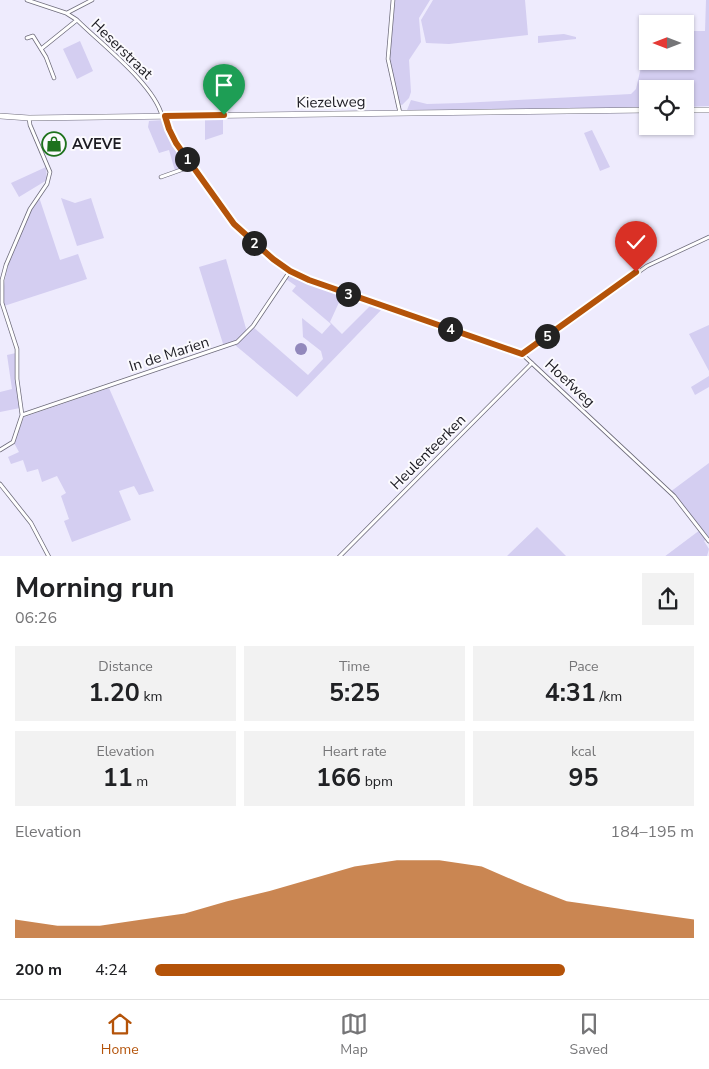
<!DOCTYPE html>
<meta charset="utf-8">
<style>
:root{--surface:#fff;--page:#f2f2f2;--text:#202124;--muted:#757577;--line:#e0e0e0;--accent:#b45309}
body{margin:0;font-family:"Nunito Sans",sans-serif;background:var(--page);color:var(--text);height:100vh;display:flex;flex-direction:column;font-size:19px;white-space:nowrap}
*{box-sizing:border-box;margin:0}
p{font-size:16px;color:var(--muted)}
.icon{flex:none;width:28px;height:28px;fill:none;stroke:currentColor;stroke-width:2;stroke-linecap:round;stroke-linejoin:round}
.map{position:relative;height:556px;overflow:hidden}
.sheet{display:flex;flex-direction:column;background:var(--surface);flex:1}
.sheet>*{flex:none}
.needle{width:32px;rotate:270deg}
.tools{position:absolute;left:639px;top:15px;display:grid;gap:10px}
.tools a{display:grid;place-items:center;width:55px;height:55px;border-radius:0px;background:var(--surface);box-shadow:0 1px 4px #0004;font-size:25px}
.pin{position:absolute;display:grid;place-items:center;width:42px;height:42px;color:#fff;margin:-51px -21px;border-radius:50% 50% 50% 0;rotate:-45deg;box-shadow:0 0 5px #0007}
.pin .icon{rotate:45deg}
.km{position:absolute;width:25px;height:25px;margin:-12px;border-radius:50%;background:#222;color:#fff;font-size:14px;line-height:25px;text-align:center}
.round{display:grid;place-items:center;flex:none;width:52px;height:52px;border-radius:0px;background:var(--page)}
.headline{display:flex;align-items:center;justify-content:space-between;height:85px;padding:0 15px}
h1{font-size:28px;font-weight:700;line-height:38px}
.metrics{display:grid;grid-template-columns:repeat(3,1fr);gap:8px;height:85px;padding:5px 15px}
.metrics div{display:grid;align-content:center;border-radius:0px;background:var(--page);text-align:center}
.metrics b{font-size:25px;font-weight:700}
.metrics small{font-size:14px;font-weight:400}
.metrics p{font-size:14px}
.chart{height:140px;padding:10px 15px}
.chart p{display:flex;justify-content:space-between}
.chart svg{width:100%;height:90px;margin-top:5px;fill:var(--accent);opacity:.7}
ul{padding:0 15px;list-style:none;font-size:16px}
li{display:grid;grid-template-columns:80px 60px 1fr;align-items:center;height:38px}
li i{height:12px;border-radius:6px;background:var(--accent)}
.menu{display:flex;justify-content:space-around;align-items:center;height:70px;border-top:1px solid var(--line);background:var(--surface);font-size:14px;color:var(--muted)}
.menu a{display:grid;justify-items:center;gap:2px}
.menu .current{color:var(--accent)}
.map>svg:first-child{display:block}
.green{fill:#d4cef1}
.water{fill:#9288bc}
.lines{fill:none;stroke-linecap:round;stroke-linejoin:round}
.minor-casing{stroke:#6e6c7b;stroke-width:4.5}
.primary-casing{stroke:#6e6c7b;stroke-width:6}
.minor{stroke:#fff;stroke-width:3}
.primary{stroke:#fff;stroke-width:5}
.route-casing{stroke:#fff;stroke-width:10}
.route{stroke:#b45309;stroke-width:6}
.labels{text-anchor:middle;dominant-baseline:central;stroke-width:4;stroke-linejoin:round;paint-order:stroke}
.street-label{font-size:15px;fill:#1c1b22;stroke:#fbfafe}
.poi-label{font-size:15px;font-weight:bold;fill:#1c1b22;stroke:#fbfafe;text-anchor:start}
</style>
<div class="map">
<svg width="709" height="557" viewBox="0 0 709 557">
<rect width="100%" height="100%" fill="#eeebfd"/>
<path class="green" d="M 394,0 L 430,0 L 419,18 L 421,42 L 409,60 L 411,92 L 409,98 L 402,105 L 399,104 L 389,58 Z
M 433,0 L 525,0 L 528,35 L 449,44 L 426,43 L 421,20 Z
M 706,0 L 709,0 L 709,106 L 685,107 L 685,89 L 648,89 L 647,108 L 407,110 L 411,100 L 427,104 L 461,103 L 631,94 L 636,89 L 647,41 L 648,61 L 685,61 L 685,31 L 705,31 Z
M 564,34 L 576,37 L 576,39 L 538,43 L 538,36 Z
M 80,41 L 93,71 L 77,79 L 63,49 Z
M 205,119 L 223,119 L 223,134 L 205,140 Z
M 164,120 L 172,140 L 188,162 L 185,168 L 175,171 L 169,150 L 159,153 L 148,127 L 149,121 Z
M 592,130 L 610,167 L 600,171 L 584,133 Z
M 46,167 L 47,180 L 19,197 L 11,183 Z
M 39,197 L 60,260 L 78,254 L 87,279 L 4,306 C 0,272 20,225 39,197 Z
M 61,198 L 75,203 L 91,198 L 104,238 L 77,246 Z
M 226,259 L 247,332 L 238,341 L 224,347 L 199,267 Z
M 292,274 L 345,294 L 341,298 L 330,322 L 342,334 L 373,303 L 384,307 L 297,397 L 235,345 L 253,327 L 308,375 L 323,359 L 321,351 L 303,337 L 302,318 L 322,334 L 331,324 L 292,291 L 296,286 L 286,279 Z
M 709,325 L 709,371 L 689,334 Z
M 16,353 L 17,389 L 20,408 L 0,412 L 0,392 L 12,389 L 7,355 Z
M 709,376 L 709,387 L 695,395 L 691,387 Z
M 109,388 L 154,491 L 139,495 L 134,486 L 119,491 L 131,520 L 72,542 L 64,521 L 69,519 L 61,496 L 66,493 L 57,476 L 42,482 L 38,469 L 27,472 L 23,460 L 11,464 L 8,457 L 19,452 L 14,443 L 24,417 Z
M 709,463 L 709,537 L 670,492 Z
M 537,527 L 566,556 L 507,556 Z
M 700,530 L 707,539 L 704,541 L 709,549 L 707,556 L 664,557 Z"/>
<path class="water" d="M295 349a6 6 0 1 1 12 0a6 6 0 1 1-12 0Z"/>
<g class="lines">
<g class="minor-casing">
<path id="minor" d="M 27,0 L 66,13 L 77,20 C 101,44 154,84 162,116
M 393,0 L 388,59 L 400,113
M 67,13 L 92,0
M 27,38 L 33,36 L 46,57 L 54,78
M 41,49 L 77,20
M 166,117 L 169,129 L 176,143 L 234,224 L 273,259 L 290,271 L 309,280 L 522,354 L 674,496 L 709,541
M 161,177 L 192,166
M 522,354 L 647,266 L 709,237
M 22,415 L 237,342 L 253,326 L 290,271
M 0,450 L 13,442 L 22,415 L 17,379 L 17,349 L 2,303 L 2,280 L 6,265 L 30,209 L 47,184 L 50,172 L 30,125 L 29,118
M 0,484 L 31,523 L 49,557
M 339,557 L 532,363"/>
</g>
<g class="primary-casing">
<path id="primary" d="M 685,110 L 709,110
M 0,116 L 29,118 L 648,110"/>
</g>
<use href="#minor" class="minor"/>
<use href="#primary" class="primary"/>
</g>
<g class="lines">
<g class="route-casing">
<path id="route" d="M 224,115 L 165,116 L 169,129 L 176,143 L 234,224 L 273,259 L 290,271 L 309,280 L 522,354 L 636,272"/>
</g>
<use href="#route" class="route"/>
</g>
<defs>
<g id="shop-ring" transform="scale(1.25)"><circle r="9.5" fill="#fbfafe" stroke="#1e721d" stroke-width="1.5"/><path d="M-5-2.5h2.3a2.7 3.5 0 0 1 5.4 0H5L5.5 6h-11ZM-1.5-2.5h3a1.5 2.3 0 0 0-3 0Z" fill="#1e721d"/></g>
</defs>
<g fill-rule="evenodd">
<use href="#shop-ring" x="54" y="144"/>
</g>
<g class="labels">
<g class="street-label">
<text transform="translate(122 49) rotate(44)">Heserstraat</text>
<text transform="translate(331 102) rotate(-1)">Kiezelweg</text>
<text transform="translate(169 354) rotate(-18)">In de Marien</text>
<text transform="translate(570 383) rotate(43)">Hoefweg</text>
<text transform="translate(428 452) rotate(-45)">Heulenteerken</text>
</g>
<g class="poi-label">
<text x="72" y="144">AVEVE</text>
</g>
</g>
</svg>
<div class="tools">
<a><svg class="needle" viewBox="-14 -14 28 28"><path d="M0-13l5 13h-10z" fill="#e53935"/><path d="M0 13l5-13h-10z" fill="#757577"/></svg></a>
<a><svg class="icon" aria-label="locate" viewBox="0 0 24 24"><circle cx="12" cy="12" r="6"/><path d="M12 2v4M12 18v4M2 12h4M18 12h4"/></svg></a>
</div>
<div class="pin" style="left:224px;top:115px;background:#1e9e55"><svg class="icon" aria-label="arrive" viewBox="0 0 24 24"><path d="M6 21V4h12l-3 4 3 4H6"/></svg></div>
<div class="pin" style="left:636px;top:272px;background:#d93025"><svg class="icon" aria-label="check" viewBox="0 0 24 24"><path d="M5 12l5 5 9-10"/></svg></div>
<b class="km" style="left:187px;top:159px">1</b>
<b class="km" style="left:254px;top:243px">2</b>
<b class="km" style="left:348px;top:294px">3</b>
<b class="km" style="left:450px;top:329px">4</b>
<b class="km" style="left:547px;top:336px">5</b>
</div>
<section class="sheet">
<div class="headline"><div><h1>Morning run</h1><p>06:26</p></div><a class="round"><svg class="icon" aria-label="share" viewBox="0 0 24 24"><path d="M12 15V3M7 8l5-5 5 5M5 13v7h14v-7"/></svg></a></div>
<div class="metrics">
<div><p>Distance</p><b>1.20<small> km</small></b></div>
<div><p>Time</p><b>5:25</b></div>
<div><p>Pace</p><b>4:31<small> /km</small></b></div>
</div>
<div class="metrics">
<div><p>Elevation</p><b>11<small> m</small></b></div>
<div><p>Heart rate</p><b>166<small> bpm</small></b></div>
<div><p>kcal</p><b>95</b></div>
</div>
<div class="chart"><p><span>Elevation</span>184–195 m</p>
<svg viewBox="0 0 160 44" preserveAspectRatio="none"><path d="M0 44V35L10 38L20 38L30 35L40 32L50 26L60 21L70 15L80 9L90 6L100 6L110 9L120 18L130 26L140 29L150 32L160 35V44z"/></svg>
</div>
<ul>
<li><b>200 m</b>4:24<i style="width:76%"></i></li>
</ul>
</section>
<nav class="menu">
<a class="current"><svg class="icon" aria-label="home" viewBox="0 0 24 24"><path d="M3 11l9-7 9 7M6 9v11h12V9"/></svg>Home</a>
<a><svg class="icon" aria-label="map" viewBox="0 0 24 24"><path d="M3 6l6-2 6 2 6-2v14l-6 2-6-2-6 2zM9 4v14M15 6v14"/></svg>Map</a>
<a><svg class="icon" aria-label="saved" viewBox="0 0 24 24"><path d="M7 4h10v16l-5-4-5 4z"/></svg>Saved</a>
</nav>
